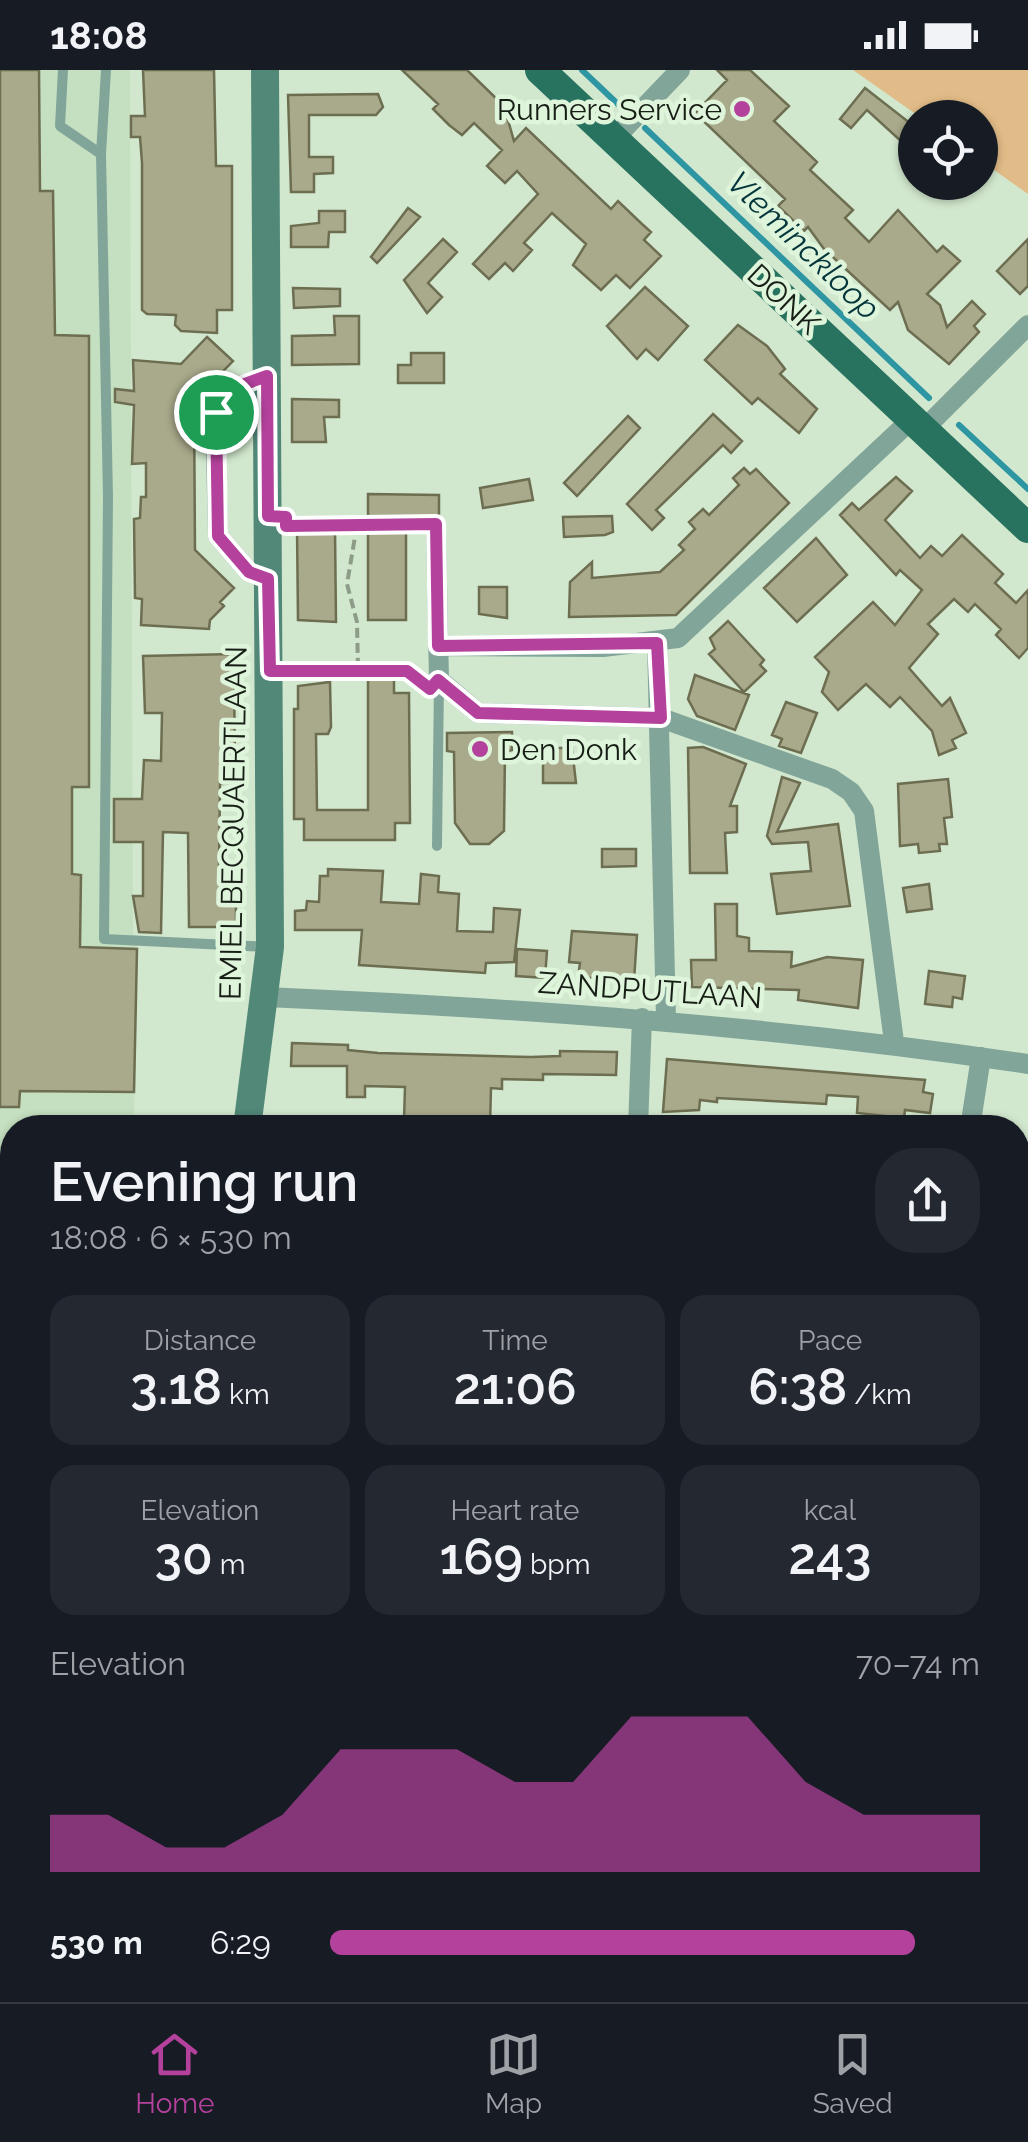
<!DOCTYPE html>
<meta charset="utf-8">
<style>
:root{--surface:#171b24;--page:#242831;--text:#f1f3f6;--muted:#9ea1a6;--line:#363941;--accent:#b4429d}
body{margin:0;font-family:Raleway,sans-serif;background:var(--page);color:var(--text);height:100vh;display:flex;flex-direction:column;font-size:38px;white-space:nowrap}
*{box-sizing:border-box;margin:0}
p{font-size:32px;color:var(--muted)}
.icon{flex:none;width:55px;height:55px;fill:none;stroke:currentColor;stroke-width:2;stroke-linecap:round;stroke-linejoin:round}
.map{position:relative;flex:1;overflow:hidden}
.sheet{position:absolute;left:0px;top:1045px;width:1030px;height:888px;display:flex;flex-direction:column;background:var(--surface);border-radius:40px 40px 0 0;box-shadow:0 2px 8px #0004}
.sheet>*{flex:none}
.fabs{position:absolute;left:898px;top:30px;display:grid;gap:20px}
.fabs a{display:grid;place-items:center;width:100px;height:100px;border-radius:50%;background:var(--surface);box-shadow:0 2px 8px #0004;font-size:50px}
.pin{position:absolute;display:grid;place-items:center;width:85px;height:85px;color:#fff;margin:-42px;border:5px solid #fff;border-radius:50%;box-shadow:0 2px 10px #0007}
.round{display:grid;place-items:center;flex:none;width:105px;height:105px;border-radius:40px;background:var(--page)}
.overview{display:flex;align-items:center;justify-content:space-between;height:170px;padding:0 50px}
h1{font-size:55px;font-weight:600;line-height:75px}
.figures{display:grid;grid-template-columns:repeat(3,1fr);gap:15px;height:170px;padding:10px 50px}
.figures div{display:grid;align-content:center;border-radius:25px;background:var(--page);text-align:center}
.figures b{font-size:50px;font-weight:600}
.figures small{font-size:28px;font-weight:400}
.figures p{font-size:28px}
.chart{height:280px;padding:20px 50px}
.chart p{display:flex;justify-content:space-between}
.chart svg{width:100%;height:180px;margin-top:10px;fill:var(--accent);opacity:.7}
ul{padding:0 50px;list-style:none;font-size:32px}
li{display:grid;grid-template-columns:160px 120px 1fr;align-items:center;height:75px}
li i{height:25px;border-radius:12px;background:var(--accent)}
.status{display:flex;justify-content:space-between;align-items:center;height:70px;padding:0 50px;background:var(--surface);direction:ltr}
.status svg{height:28px;fill:currentColor}
.tabs{display:flex;justify-content:space-around;align-items:center;height:140px;border-top:2px solid var(--line);background:var(--surface);font-size:28px;color:var(--muted)}
.tabs a{display:grid;justify-items:center;gap:5px}
.tabs .selected{color:var(--accent)}
.map>svg:first-child{display:block}
.built{fill:#c5e0c0}
.green{fill:#e2bc88}
.water{fill:#2e95a2}
.lines{fill:none;stroke-linecap:round;stroke-linejoin:round}
.stream{stroke:#2e95a2;stroke-width:6}
.building{fill:#a9a98b;stroke:#6d6e51;stroke-width:2.5}
.path{stroke:#8c9c89;stroke-width:4;stroke-dasharray:10 5;stroke-linecap:butt}
.lane{stroke:#82a59a;stroke-width:10}
.street{stroke:#82a59a;stroke-width:20}
.secondary{stroke:#518878;stroke-width:28}
.primary{stroke:#287260;stroke-width:30}
.route-casing{stroke:#fff;stroke-width:20}
.route{stroke:#b4429d;stroke-width:12}
.poi-dot{fill:#b4429d;stroke:#dff5db;stroke-width:4}
.labels{text-anchor:middle;dominant-baseline:central;stroke-width:9;stroke-linejoin:round;paint-order:stroke}
.poi-label{font-size:30px;fill:#161e15;stroke:#dff5db;text-anchor:end}
.street-label{font-size:30px;fill:#161e15;stroke:#dff5db}
.water-label{font-size:32px;font-style:italic;fill:#04353a;stroke:#dff5db}
</style>
<div class="status"><b>18:08</b><svg viewBox="0 0 49 12"><path d="M0 12V9h3v3zM5 12V6h3v6zM10 12V3h3v9zM15 12V0h3v12zM26 1h20v11H26zM47 4h2v5h-2z"/></svg></div>
<div class="map">
<svg width="1028" height="1932" viewBox="0 0 1028 1932">
<rect width="100%" height="100%" fill="#d2e8ce"/>
<path class="built" d="M 0,0 L 130,0 L 133,864 L 137,865 L 134,1050 L 190,1057 L 12,1058 L 12,1097 L 0,1095 Z"/>
<path class="green" d="M 853,0 L 1028,0 L 1028,124 L 980,90 L 980,48 L 920,47 Z
M 0,1112 L 12,1113 L 12,1220 L 0,1212 Z
M 12,1506 L 12,1733 L 0,1751 L 0,1512 Z
M 1018,1821 L 1028,1824 L 1028,1932 L 967,1932 L 937,1920 L 1018,1920 Z
M 81,1920 L 170,1920 L 170,1932 L 74,1932 Z
M 206,1920 L 390,1920 L 417,1932 L 206,1932 Z"/>
<path class="water" d="M 0,1212 L 12,1220 L 12,1506 L 0,1512 Z"/>
<g class="lines">
<path class="stream" d="M 582,0 L 622,38
M 645,58 L 929,328
M 959,355 L 1028,419"/>
</g>
<path class="building" d="M 0,0 L 39,0 L 40,121 L 53,121 L 55,265 L 89,266 L 89,717 L 72,717 L 72,804 L 81,805 L 80,877 L 137,879 L 134,1022 L 20,1021 L 19,1037 L 0,1037 Z
M 143,0 L 214,0 L 216,96 L 232,96 L 232,240 L 217,240 L 217,263 L 181,261 L 175,255 L 176,245 L 147,244 L 142,240 L 142,93 L 140,67 L 131,67 L 131,46 L 145,46 Z
M 402,0 L 467,0 L 504,36 L 514,71 L 526,58 L 611,139 L 618,131 L 642,154 L 651,162 L 644,170 L 661,186 L 630,218 L 616,205 L 601,220 L 573,195 L 586,174 L 552,143 L 524,173 L 532,180 L 513,201 L 505,193 L 489,209 L 473,194 L 538,124 L 517,101 L 505,113 L 487,96 L 502,80 L 474,53 L 462,65 L 449,55 L 433,39 L 438,34 Z
M 717,0 L 750,0 L 789,36 L 774,51 L 817,92 L 810,100 L 853,140 L 845,148 L 869,172 L 898,140 L 937,182 L 943,176 L 960,191 L 927,224 L 940,235 L 947,257 L 972,231 L 985,244 L 974,256 L 979,262 L 949,294 L 908,260 L 898,232 L 890,240 L 824,179 L 808,157 L 804,161 L 778,136 L 785,129 L 695,43 L 727,10 Z
M 865,18 L 915,57 L 915,84 L 867,40 L 851,58 L 840,49 Z
M 378,24 L 383,37 L 376,45 L 309,45 L 309,87 L 333,87 L 333,103 L 314,104 L 314,122 L 291,122 L 288,25 Z
M 408,138 L 420,147 L 377,193 L 371,187 Z
M 319,141 L 345,141 L 345,162 L 329,162 L 328,177 L 291,177 L 291,156 L 319,153 Z
M 443,169 L 457,182 L 428,213 L 442,227 L 427,243 L 404,210 Z
M 1028,169 L 1028,216 L 1020,224 L 997,201 Z
M 645,217 L 688,256 L 658,290 L 646,279 L 637,289 L 607,256 Z
M 293,218 L 340,219 L 340,236 L 294,238 Z
M 334,246 L 359,246 L 359,294 L 292,295 L 292,266 L 335,265 Z
M 738,255 L 767,276 L 785,299 L 780,304 L 817,339 L 799,363 L 758,328 L 752,334 L 705,290 Z
M 207,267 L 233,291 L 194,331 L 195,480 L 234,518 L 220,532 L 224,536 L 210,550 L 209,559 L 141,555 L 142,529 L 135,528 L 134,449 L 140,448 L 141,427 L 146,427 L 146,393 L 132,394 L 134,335 L 115,332 L 115,319 L 134,321 L 133,290 L 181,294 Z
M 411,283 L 444,283 L 444,313 L 398,313 L 398,295 L 411,295 Z
M 292,329 L 339,330 L 339,347 L 324,347 L 326,372 L 292,372 Z
M 713,344 L 742,371 L 731,383 L 723,375 L 656,440 L 664,448 L 652,460 L 627,434 Z
M 628,346 L 640,358 L 577,426 L 564,413 Z
M 744,398 L 750,404 L 756,399 L 789,433 L 676,545 L 569,547 L 570,512 L 592,492 L 592,508 L 660,502 L 684,480 L 679,475 L 695,459 L 689,452 L 703,439 L 709,445 L 739,415 L 733,408 Z
M 896,407 L 912,421 L 885,450 L 920,488 L 931,476 L 942,486 L 962,465 L 1003,504 L 995,513 L 1016,533 L 1028,520 L 1028,578 L 1019,588 L 996,565 L 1001,559 L 975,534 L 968,542 L 954,529 L 928,554 L 938,564 L 909,598 L 942,636 L 950,628 L 966,663 L 952,670 L 956,678 L 939,685 L 932,661 L 900,627 L 890,637 L 866,614 L 838,640 L 822,622 L 829,602 L 815,587 L 873,532 L 895,555 L 922,520 L 900,500 L 896,505 L 840,445 L 852,433 L 859,440 Z
M 529,409 L 533,430 L 483,438 L 480,418 Z
M 368,424 L 439,425 L 439,450 L 406,451 L 406,550 L 368,550 Z
M 612,446 L 613,462 L 605,465 L 564,467 L 563,447 Z
M 297,458 L 335,459 L 336,552 L 298,550 Z
M 816,468 L 847,505 L 797,552 L 764,518 Z
M 479,517 L 507,517 L 507,548 L 479,544 Z
M 728,551 L 764,590 L 760,595 L 766,601 L 744,622 L 709,584 L 715,579 L 710,568 Z
M 234,584 L 235,713 L 220,714 L 219,800 L 220,831 L 236,831 L 236,857 L 189,857 L 188,763 L 163,762 L 161,863 L 139,862 L 133,826 L 143,826 L 143,772 L 114,772 L 114,729 L 142,729 L 144,690 L 161,691 L 162,643 L 145,643 L 143,586 Z
M 695,605 L 749,625 L 735,660 L 697,646 L 688,629 Z
M 368,609 L 394,609 L 394,623 L 409,623 L 410,753 L 395,753 L 395,770 L 304,770 L 304,749 L 294,749 L 294,639 L 298,639 L 298,616 L 330,612 L 331,657 L 328,664 L 316,664 L 317,740 L 368,740 Z
M 786,632 L 817,643 L 801,683 L 779,676 L 782,669 L 772,665 Z
M 512,662 L 512,680 L 505,682 L 504,761 L 489,774 L 470,774 L 455,753 L 454,682 L 447,681 L 447,663 Z
M 703,677 L 746,694 L 730,736 L 737,736 L 737,762 L 725,763 L 727,803 L 690,803 L 688,678 Z
M 543,678 L 572,678 L 576,713 L 543,713 Z
M 782,707 L 800,713 L 777,762 L 838,754 L 850,836 L 777,844 L 771,804 L 811,801 L 808,772 L 772,774 L 767,766 Z
M 948,709 L 952,747 L 944,748 L 947,774 L 939,774 L 940,781 L 919,783 L 918,774 L 900,776 L 898,714 Z
M 602,779 L 636,779 L 636,796 L 602,797 Z
M 328,799 L 383,801 L 381,832 L 419,834 L 421,804 L 439,806 L 438,822 L 459,824 L 457,861 L 493,862 L 494,838 L 520,840 L 514,892 L 486,893 L 485,903 L 359,895 L 362,860 L 295,860 L 295,841 L 306,840 L 307,831 L 319,832 L 320,806 L 328,806 Z
M 929,814 L 932,839 L 907,842 L 903,818 Z
M 715,834 L 737,834 L 737,866 L 749,868 L 749,881 L 792,882 L 791,897 L 827,887 L 863,890 L 858,938 L 798,930 L 799,920 L 692,917 L 691,890 L 716,890 Z
M 572,861 L 637,865 L 634,911 L 578,907 L 580,893 L 569,892 Z
M 517,879 L 547,881 L 545,908 L 516,906 Z
M 929,901 L 965,906 L 962,929 L 953,927 L 952,937 L 925,934 Z
M 292,973 L 348,975 L 348,980 L 378,983 L 531,987 L 560,986 L 560,981 L 617,982 L 616,1005 L 543,1004 L 543,1010 L 502,1009 L 502,1019 L 491,1018 L 490,1056 L 423,1054 L 404,1050 L 405,1017 L 365,1016 L 365,1027 L 347,1027 L 347,996 L 291,996 Z
M 667,989 L 925,1010 L 923,1022 L 933,1024 L 930,1043 L 905,1040 L 904,1048 L 857,1043 L 858,1027 L 827,1025 L 826,1034 L 717,1028 L 717,1032 L 700,1030 L 699,1040 L 663,1042 Z"/>
<g class="lines">
<path class="path" d="M 290,455 L 421,454
M 357,455 L 347,514 L 357,552 L 358,601
M 289,601 L 407,601 L 421,612
M 0,1164 L 12,1167
M 69,1932 L 73,1920"/>
<path class="lane" d="M 63,0 L 60,56 L 101,84
M 106,0 L 101,84 L 108,427 L 104,869 L 269,877
M 437,776 L 439,611
M 0,1104 L 12,1105"/>
<path class="street" d="M 614,69 L 680,0
M 267,306 L 245,314 L 215,343 L 218,466 L 249,502 L 268,509
M 923,360 L 1028,255
M 436,463 L 439,610 L 478,643 L 661,648 L 832,709 L 851,722 L 864,741 L 894,972
M 657,573 L 666,949
M 438,576 L 603,577 L 678,568 L 912,349
M 265,927 C 521,938 774,956 1028,994
M 638,1058 L 642,948
M 970,1058 L 981,987
M 1018,1222 L 1028,1222
M 1018,1699 L 1028,1703
M 0,1760 L 12,1746
M 1018,1796 L 1028,1768
M 425,1920 L 451,1932
M 738,1932 L 746,1920"/>
<path class="secondary" d="M 247,1058 L 270,877 L 265,0
M 185,1920 L 185,1932"/>
<path class="primary" d="M 540,0 L 1028,458"/>
</g>
<g class="lines">
<g class="route-casing">
<path id="route" d="M 267,306 L 268,446 L 286,447 L 286,456 L 436,454 L 438,576 L 657,573 L 661,648 L 478,643 L 438,610 L 430,619 L 407,601 L 270,601 L 268,509 L 249,502 L 218,466 L 216,342 L 245,314 Z"/>
</g>
<use href="#route" class="route"/>
</g>
<g class="poi-dot">
<circle cx="742" cy="39" r="10"/>
<circle cx="480" cy="679" r="10"/>
</g>
<g class="labels">
<g class="poi-label">
<text x="722" y="39">Runners Service</text>
<text x="500" y="679" text-anchor="start">Den Donk</text>
</g>
<g class="street-label">
<text transform="translate(784 229) rotate(43)">DONK</text>
<text transform="translate(233 753) rotate(-89)">EMIEL BECQUAERTLAAN</text>
<text transform="translate(650 920) rotate(4)">ZANDPUTLAAN</text>
</g>
<g class="water-label">
<text transform="translate(804 175) rotate(44)">Vleminckloop</text>
</g>
</g>
</svg>
<div class="fabs">
<a><svg class="icon" aria-label="locate" viewBox="0 0 24 24"><circle cx="12" cy="12" r="6"/><path d="M12 2v4M12 18v4M2 12h4M18 12h4"/></svg></a>
</div>
<div class="pin" style="left:216px;top:342px;background:#1e9e55"><svg class="icon" aria-label="arrive" viewBox="0 0 24 24"><path d="M6 21V4h12l-3 4 3 4H6"/></svg></div>
<section class="sheet">
<div class="overview"><div><h1>Evening run</h1><p>18:08 · 6 × 530 m</p></div><a class="round"><svg class="icon" aria-label="share" viewBox="0 0 24 24"><path d="M12 15V3M7 8l5-5 5 5M5 13v7h14v-7"/></svg></a></div>
<div class="figures">
<div><p>Distance</p><b>3.18<small> km</small></b></div>
<div><p>Time</p><b>21:06</b></div>
<div><p>Pace</p><b>6:38<small> /km</small></b></div>
</div>
<div class="figures">
<div><p>Elevation</p><b>30<small> m</small></b></div>
<div><p>Heart rate</p><b>169<small> bpm</small></b></div>
<div><p>kcal</p><b>243</b></div>
</div>
<div class="chart"><p><span>Elevation</span>70–74 m</p>
<svg viewBox="0 0 160 44" preserveAspectRatio="none"><path d="M0 44V30L10 30L20 38L30 38L40 30L50 14L60 14L70 14L80 22L90 22L100 6L110 6L120 6L130 22L140 30L150 30L160 30V44z"/></svg>
</div>
<ul>
<li><b>530 m</b>6:29<i style="width:90%"></i></li>
</ul>
</section>
</div>
<nav class="tabs">
<a class="selected"><svg class="icon" aria-label="home" viewBox="0 0 24 24"><path d="M3 11l9-7 9 7M6 9v11h12V9"/></svg>Home</a>
<a><svg class="icon" aria-label="map" viewBox="0 0 24 24"><path d="M3 6l6-2 6 2 6-2v14l-6 2-6-2-6 2zM9 4v14M15 6v14"/></svg>Map</a>
<a><svg class="icon" aria-label="saved" viewBox="0 0 24 24"><path d="M7 4h10v16l-5-4-5 4z"/></svg>Saved</a>
</nav>
